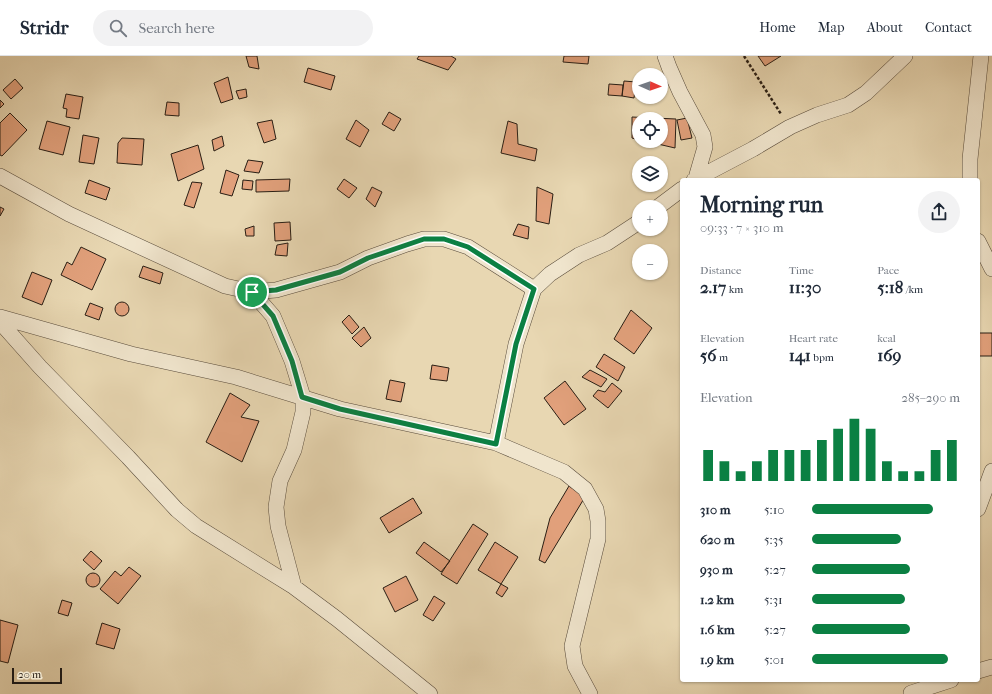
<!DOCTYPE html>
<meta charset="utf-8">
<style>
:root{--surface:#fff;--page:#f2f2f3;--text:#1f2937;--muted:#747a83;--line:#e0e1e3;--accent:#0b8043}
body{margin:0;font-family:"IM FELL French Canon",serif;background:var(--page);color:var(--text);height:100vh;display:flex;flex-direction:column;font-size:15px;white-space:nowrap}
*{box-sizing:border-box;margin:0}
p{font-size:13px;color:var(--muted)}
.icon{flex:none;width:22px;height:22px;fill:none;stroke:currentColor;stroke-width:2;stroke-linecap:round;stroke-linejoin:round}
.map{position:relative;flex:1;overflow:hidden}
.details{position:absolute;left:680px;top:122px;width:300px;height:504px;display:flex;flex-direction:column;background:var(--surface);border-radius:4px;box-shadow:0 1px 3px #0004}
.details>*{flex:none}
.needle{width:26px;rotate:92deg}
.controls{position:absolute;left:632px;top:12px;display:grid;gap:8px}
.controls a{display:grid;place-items:center;width:36px;height:36px;border-radius:50%;background:var(--surface);box-shadow:0 1px 3px #0004;font-size:20px}
.scale{position:absolute;left:12px;bottom:10px;width:50px;box-sizing:border-box;padding-left:4px;border:2px solid #291e14;border-top:0;font-size:11px;line-height:14px;white-space:nowrap;color:#291e14;-webkit-text-stroke:3px #f0e5cd;paint-order:stroke}
.pin{position:absolute;display:grid;place-items:center;width:34px;height:34px;color:#fff;margin:-17px;border:2px solid #fff;border-radius:50%;box-shadow:0 1px 4px #0007}
.round{display:grid;place-items:center;flex:none;width:42px;height:42px;border-radius:21px;background:var(--page)}
.overview{display:flex;align-items:center;justify-content:space-between;height:68px;padding:0 20px}
h1{font-size:22px;font-weight:800;line-height:30px}
.figures{display:grid;grid-template-columns:repeat(3,1fr);gap:6px;height:68px;padding:4px 20px}
.figures div{display:grid;align-content:center}
.figures b{font-size:17px;font-weight:800}
.figures small{font-size:11px;font-weight:400}
.figures p{font-size:11px}
.chart{height:112px;padding:8px 20px}
.chart p{display:flex;justify-content:space-between}
.chart svg{width:100%;height:72px;margin-top:4px;stroke:var(--accent);stroke-width:6}
ul{padding:0 20px;list-style:none;font-size:13px}
li{display:grid;grid-template-columns:64px 48px 1fr;align-items:center;height:30px}
li i{height:10px;border-radius:5px;background:var(--accent)}
header{display:flex;align-items:center;gap:24px;box-sizing:border-box;height:56px;padding:0 20px;background:var(--surface);border-bottom:1px solid var(--line)}
header strong{font-size:19px}
nav{display:flex;gap:22px;margin-inline-start:auto;font-size:14px}
.search{width:280px;height:36px;background:var(--page);display:flex;align-items:center;gap:10px;box-sizing:border-box;padding:0 14px;border-radius:22px;color:var(--muted);font-size:15px}
.map>svg:first-child{display:block}
.building{fill:#e1a07b;stroke:#291e14}
.lines{fill:none;stroke-linecap:round;stroke-linejoin:round}
.minor-casing{stroke:#594c3c;stroke-width:16}
.path{stroke:#291e14;stroke-width:2.5;stroke-dasharray:3 2;stroke-linecap:butt}
.minor{stroke:#f0e5cd;stroke-width:15}
.route-casing{stroke:#fff;stroke-width:8}
.route{stroke:#0b8043;stroke-width:5}
</style>
<header>
<strong>Stridr</strong>
<div class="search"><svg class="icon" aria-label="search" viewBox="0 0 24 24"><circle cx="10" cy="10" r="6"/><path d="M15 15l6 6"/></svg>Search here</div>
<nav><a>Home</a><a>Map</a><a>About</a><a>Contact</a></nav>
</header>
<div class="map">
<svg width="992" height="638" viewBox="0 0 992 638">
<rect width="100%" height="100%" fill="#e8d7b2"/>
<filter id="stains"><feTurbulence type="fractalNoise" baseFrequency=".005" numOctaves="4"/><feColorMatrix values="0 0 0 0 .2 0 0 0 0 .09 0 0 0 0 .02 0 0 0 .5 -.17"/></filter>
<radialGradient id="worn" r=".72"><stop offset=".6" stop-color="#630" stop-opacity="0"/><stop offset="1" stop-color="#630" stop-opacity=".3"/></radialGradient>
<path class="building" d="M 246,0 L 257,0 L 259,13 L 249,11 Z
M 419,0 L 451,0 L 456,3 L 448,14 L 417,3 Z
M 564,0 L 589,0 L 588,8 L 563,6 Z
M 758,0 L 781,0 L 765,10 Z
M 308,12 L 335,20 L 331,34 L 304,26 Z
M 228,21 L 233,43 L 221,47 L 214,27 Z
M 15,23 L 23,32 L 11,43 L 3,34 Z
M 624,25 L 636,26 L 634,42 L 622,40 Z
M 609,28 L 623,29 L 622,40 L 608,39 Z
M 246,33 L 247,41 L 239,43 L 236,35 Z
M 66,38 L 83,41 L 79,63 L 66,61 L 67,53 L 63,52 Z
M 0,44 L 4,48 L 0,52 Z
M 167,46 L 179,47 L 179,60 L 165,59 Z
M 389,56 L 401,63 L 394,75 L 382,68 Z
M 10,57 L 27,74 L 2,100 L 0,99 L 0,67 Z
M 632,61 L 676,63 L 675,92 L 645,85 L 661,85 L 661,63 L 639,63 L 639,84 L 632,82 Z
M 687,62 L 692,82 L 681,84 L 677,64 Z
M 272,64 L 276,83 L 264,87 L 257,67 Z
M 356,64 L 369,74 L 360,91 L 346,83 Z
M 47,65 L 70,71 L 63,99 L 39,93 Z
M 508,65 L 517,68 L 518,88 L 537,93 L 535,105 L 501,97 Z
M 83,79 L 99,82 L 94,108 L 79,106 Z
M 222,80 L 224,90 L 214,95 L 212,84 Z
M 122,82 L 144,83 L 142,109 L 117,107 L 118,87 Z
M 198,89 L 204,113 L 178,125 L 171,98 Z
M 248,104 L 263,106 L 259,117 L 244,115 Z
M 226,114 L 239,119 L 232,140 L 220,137 Z
M 290,123 L 289,135 L 256,136 L 256,124 Z
M 344,123 L 357,132 L 349,142 L 337,133 Z
M 89,124 L 110,132 L 106,144 L 85,137 Z
M 243,124 L 253,125 L 252,134 L 242,133 Z
M 192,126 L 202,127 L 194,152 L 184,149 Z
M 372,131 L 382,136 L 375,151 L 366,143 Z
M 537,131 L 553,138 L 549,168 L 536,165 Z
M 0,151 L 4,153 L 0,160 Z
M 290,166 L 291,184 L 275,185 L 274,167 Z
M 518,168 L 529,171 L 528,183 L 513,179 Z
M 254,170 L 254,180 L 246,180 L 245,173 Z
M 288,187 L 287,200 L 275,199 L 277,189 Z
M 81,191 L 106,203 L 92,234 L 61,219 L 67,206 L 72,209 Z
M 143,210 L 163,217 L 160,228 L 139,221 Z
M 32,216 L 52,224 L 42,249 L 22,241 Z
M115 253a7 7 0 1 1 14 0a7 7 0 1 1-14 0Z
M 90,247 L 103,252 L 99,264 L 85,259 Z
M 631,254 L 652,272 L 634,298 L 614,283 Z
M 349,259 L 359,271 L 352,278 L 342,266 Z
M 364,271 L 371,282 L 361,291 L 352,282 Z
M 978,277 L 992,277 L 992,300 L 978,300 Z
M 604,298 L 625,311 L 618,325 L 596,311 Z
M 432,309 L 449,312 L 447,325 L 430,323 Z
M 590,314 L 607,323 L 601,331 L 582,321 Z
M 390,324 L 405,327 L 401,346 L 386,343 Z
M 565,325 L 586,353 L 564,369 L 544,342 Z
M 612,327 L 622,335 L 608,352 L 593,340 L 598,334 L 605,336 Z
M 230,337 L 250,349 L 241,361 L 259,365 L 242,406 L 206,386 Z
M 569,430 L 585,441 L 545,507 L 539,504 L 550,462 Z
M 413,442 L 422,457 L 389,477 L 380,462 Z
M 473,468 L 488,478 L 457,528 L 441,518 Z
M 424,486 L 450,505 L 441,516 L 416,497 Z
M 495,486 L 518,501 L 501,528 L 478,514 Z
M 91,495 L 102,505 L 94,514 L 83,504 Z
M 129,511 L 141,520 L 118,548 L 100,533 L 115,515 L 121,520 Z
M86 524a7 7 0 1 1 14 0a7 7 0 1 1-14 0Z
M 406,520 L 418,544 L 395,556 L 383,532 Z
M 501,528 L 508,532 L 502,541 L 496,537 Z
M 434,540 L 445,547 L 433,565 L 423,559 Z
M 62,544 L 72,547 L 68,560 L 58,557 Z
M 0,564 L 18,569 L 8,607 L 0,605 Z
M 102,567 L 120,573 L 114,593 L 96,588 Z"/>
<g class="lines">
<g class="minor-casing">
<path id="minor" d="M 665,0 L 669,11 L 680,36 L 703,79 L 705,91 L 696,122
M 0,120 L 69,158 L 225,230 L 252,236 L 276,234 L 340,216 L 368,202 L 407,188 L 424,183 L 444,183 L 468,191 L 534,233
M 694,124 L 753,93 L 790,71 L 817,59 L 848,49 L 866,37 L 905,0
M 970,124 L 970,103 L 981,0
M 658,151 L 682,133
M 978,185 L 992,213
M 252,236 L 273,260 L 292,305 L 303,341 L 303,356 L 294,394 L 280,425 L 276,451 L 278,470 L 294,531
M 0,261 L 131,298 L 236,321 L 340,353 L 496,387 L 564,416 L 585,433 L 596,453 L 598,465 L 598,483 L 572,590 L 575,610 L 590,638
M 0,266 L 40,311 L 128,401 L 177,454 L 196,470 L 294,531 L 337,563 L 430,638
M 496,387 L 516,288 L 534,233 L 550,218 L 579,199 L 607,187 L 639,166
M 978,453 L 992,415
M 978,615 L 992,611
M 911,637 L 951,624"/>
</g>
<path class="path" d="M 744,0 L 781,58"/>
<use href="#minor" class="minor"/>
</g>
<g class="lines">
<g class="route-casing">
<path id="route" d="M 424,183 L 444,183 L 468,191 L 534,233 L 516,288 L 496,388 L 340,353 L 302,341 L 292,305 L 273,260 L 252,236 L 276,234 L 340,216 L 368,202 Z"/>
</g>
<use href="#route" class="route"/>
</g>
<rect width="100%" height="100%" filter="url(#stains)"/>
<rect width="100%" height="100%" fill="url(#worn)"/>
</svg>
<div class="controls">
<a><svg class="needle" viewBox="-14 -14 28 28"><path d="M0-13l5 13h-10z" fill="#e53935"/><path d="M0 13l5-13h-10z" fill="#747a83"/></svg></a>
<a><svg class="icon" aria-label="locate" viewBox="0 0 24 24"><circle cx="12" cy="12" r="6"/><path d="M12 2v4M12 18v4M2 12h4M18 12h4"/></svg></a>
<a><svg class="icon" aria-label="layers" viewBox="0 0 24 24"><path d="M12 4l9 5-9 5-9-5zM3 14l9 5 9-5"/></svg></a>
<a>+</a>
<a>−</a>
</div>
<div class="scale">20 m</div>
<div class="pin" style="left:252px;top:236px;background:#1e9e55"><svg class="icon" aria-label="arrive" viewBox="0 0 24 24"><path d="M6 21V4h12l-3 4 3 4H6"/></svg></div>
<section class="details">
<div class="overview"><div><h1>Morning run</h1><p>09:33 · 7 × 310 m</p></div><a class="round"><svg class="icon" aria-label="share" viewBox="0 0 24 24"><path d="M12 15V3M7 8l5-5 5 5M5 13v7h14v-7"/></svg></a></div>
<div class="figures">
<div><p>Distance</p><b>2.17<small> km</small></b></div>
<div><p>Time</p><b>11:30</b></div>
<div><p>Pace</p><b>5:18<small> /km</small></b></div>
</div>
<div class="figures">
<div><p>Elevation</p><b>56<small> m</small></b></div>
<div><p>Heart rate</p><b>141<small> bpm</small></b></div>
<div><p>kcal</p><b>169</b></div>
</div>
<div class="chart"><p><span>Elevation</span>285–290 m</p>
<svg viewBox="0 0 160 44" preserveAspectRatio="none"><path d="M5 44V25M15 44V32M25 44V38M35 44V32M45 44V25M55 44V25M65 44V25M75 44V19M85 44V12M95 44V6M105 44V12M115 44V32M125 44V38M135 44V38M145 44V25M155 44V19"/></svg>
</div>
<ul>
<li><b>310 m</b>5:10<i style="width:82%"></i></li>
<li><b>620 m</b>5:35<i style="width:60%"></i></li>
<li><b>930 m</b>5:27<i style="width:66%"></i></li>
<li><b>1.2 km</b>5:31<i style="width:63%"></i></li>
<li><b>1.6 km</b>5:27<i style="width:66%"></i></li>
<li><b>1.9 km</b>5:01<i style="width:92%"></i></li>
</ul>
</section>
</div>
